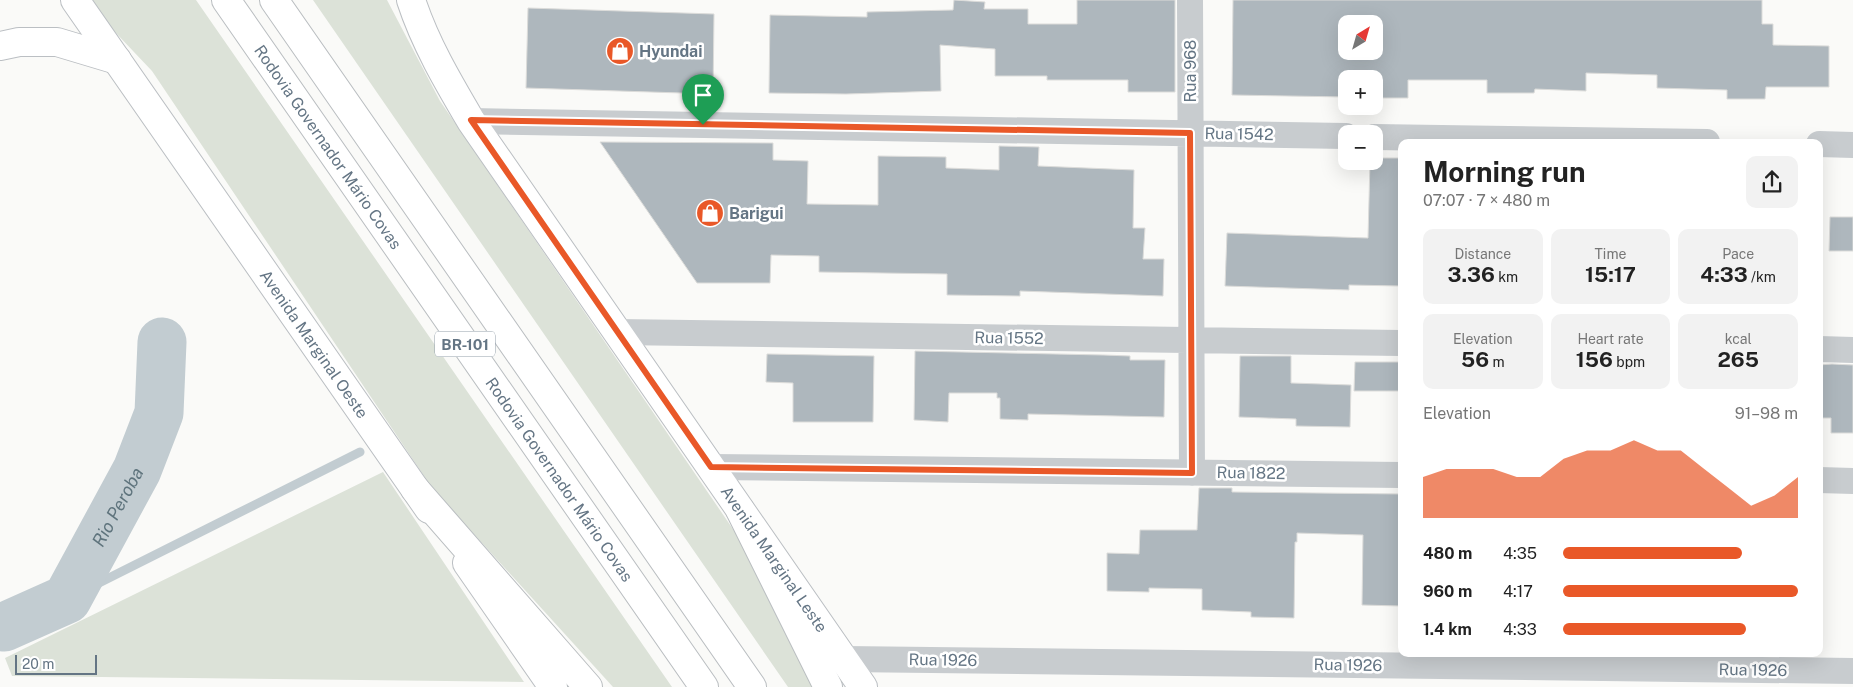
<!DOCTYPE html>
<meta charset="utf-8">
<style>
:root{--surface:#fff;--page:#f2f2f2;--text:#222;--muted:#767676;--accent:#e95828}
body{margin:0;font-family:"Public Sans",sans-serif;background:var(--page);color:var(--text);height:100vh;display:flex;flex-direction:column;font-size:19px;white-space:nowrap}
*{box-sizing:border-box;margin:0}
p{font-size:16px;color:var(--muted)}
.icon{flex:none;width:28px;height:28px;fill:none;stroke:currentColor;stroke-width:2;stroke-linecap:round;stroke-linejoin:round}
.map{position:relative;flex:1;overflow:hidden}
.sheet{position:absolute;left:1398px;top:139px;width:425px;height:518px;display:flex;flex-direction:column;background:var(--surface);border-radius:10px;box-shadow:0 5px 20px #0002}
.sheet>*{flex:none}
.needle{width:32px;rotate:37deg}
.fabs{position:absolute;left:1338px;top:15px;display:grid;gap:10px}
.fabs a{display:grid;place-items:center;width:45px;height:45px;border-radius:10px;background:var(--surface);box-shadow:0 5px 20px #0002;font-size:25px}
.scale{position:absolute;left:15px;bottom:12px;width:82px;box-sizing:border-box;padding-left:5px;border:2px solid #647584;border-top:0;font-size:14px;line-height:18px;white-space:nowrap;color:#647584;-webkit-text-stroke:4px #fff;paint-order:stroke}
.pin{position:absolute;display:grid;place-items:center;width:42px;height:42px;color:#fff;margin:-51px -21px;border-radius:50% 50% 50% 0;rotate:-45deg;box-shadow:0 0 5px #0007}
.pin .icon{rotate:45deg}
.round{display:grid;place-items:center;flex:none;width:52px;height:52px;border-radius:10px;background:var(--page)}
.headline{display:flex;align-items:center;justify-content:space-between;height:85px;padding:0 25px}
h1{font-size:28px;font-weight:700;line-height:38px}
.metrics{display:grid;grid-template-columns:repeat(3,1fr);gap:8px;height:85px;padding:5px 25px}
.metrics div{display:grid;align-content:center;border-radius:10px;background:var(--page);text-align:center}
.metrics b{font-size:21px;font-weight:700}
.metrics small{font-size:14px;font-weight:400}
.metrics p{font-size:14px}
.chart{height:140px;padding:10px 25px}
.chart p{display:flex;justify-content:space-between}
.chart svg{width:100%;height:90px;margin-top:5px;fill:var(--accent);opacity:.7}
ul{padding:0 25px;list-style:none;font-size:16px}
li{display:grid;grid-template-columns:80px 60px 1fr;align-items:center;height:38px}
li i{height:12px;border-radius:6px;background:var(--accent)}
.map>svg:first-child{display:block}
.green{fill:#dce2d8}
.lines{fill:none;stroke-linecap:round;stroke-linejoin:round}
.stream{stroke:#c2ccd1;stroke-width:9}
.river{stroke:#c2ccd1;stroke-width:49}
.building{fill:#aeb7bd;stroke:#dcdcda;fill-rule:evenodd}
.primary-casing{stroke:#bbbfc3;stroke-width:30}
.motorway-casing{stroke:#babec1;stroke-width:30}
.minor{stroke:#c8cccf;stroke-width:26}
.primary{stroke:#fff;stroke-width:28}
.motorway{stroke:#fff;stroke-width:28}
.route-casing{stroke:#fff;stroke-width:10}
.route{stroke:#e95828;stroke-width:6}
.labels{text-anchor:middle;dominant-baseline:central;stroke-width:5;stroke-linejoin:round;paint-order:stroke}
.shield{fill:#fff;stroke:#929ea9;stroke-width:1}
.shield-label{font-size:15px;font-weight:bold;fill:#647584}
.poi-label{font-size:16px;font-weight:bold;fill:#647584;stroke:#fff;text-anchor:start}
.street-label{font-size:16px;fill:#647584;stroke:#fff}
.water-label{font-size:18px;font-style:italic;fill:#5f747d;stroke:#fff}
</style>
<div class="map">
<svg width="1853" height="687" viewBox="0 0 1853 687">
<rect width="100%" height="100%" fill="#fafaf8"/>
<path class="green" d="M 66,0 L 196,0 L 672,687 L 613,687 L 432,488 L 152,71 L 115,32 L 78,18 Z
M 313,0 L 387,0 L 440,101 L 750,554 L 815,687 L 788,687 Z
M 383,472 L 524,682 L 12,676 L 5,658 Z"/>
<g class="lines">
<path class="stream" d="M 67,599 L 360,452"/>
<path class="river" id="s1" d="M 4,627 L 67,599 L 137,470 L 159,413 L 162,342"/>
</g>
<path class="building" d="M 954,0 L 985,2 L 984,9 L 1028,9 L 1028,24 L 1077,24 L 1077,0 L 1175,0 L 1175,92 L 1128,92 L 1128,80 L 1047,80 L 1047,76 L 995,76 L 995,49 L 940,45 L 941,91 L 846,94 L 769,93 L 770,15 L 867,17 L 867,12 L 953,10 Z
M 1233,0 L 1762,0 L 1762,24 L 1773,24 L 1773,45 L 1829,46 L 1829,87 L 1766,87 L 1765,99 L 1727,99 L 1727,90 L 1657,88 L 1657,75 L 1586,73 L 1586,91 L 1535,89 L 1534,93 L 1487,93 L 1487,80 L 1408,80 L 1408,98 L 1374,98 L 1374,79 L 1346,79 L 1346,97 L 1232,95 ZM 1346,24 L 1374,24 L 1374,51 L 1346,51 Z
M 528,8 L 714,14 L 713,94 L 526,88 Z
M 600,142 L 773,143 L 773,160 L 808,161 L 807,204 L 878,205 L 878,156 L 946,157 L 946,168 L 999,170 L 999,146 L 1039,147 L 1038,166 L 1134,170 L 1133,228 L 1145,228 L 1143,259 L 1164,259 L 1163,296 L 1020,291 L 1020,296 L 947,295 L 947,274 L 819,272 L 819,256 L 771,255 L 770,283 L 697,283 Z
M 1374,158 L 1401,158 L 1401,286 L 1349,285 L 1349,290 L 1225,286 L 1227,233 L 1368,238 L 1370,161 L 1374,161 Z
M 1830,217 L 1853,217 L 1853,251 L 1829,251 Z
M 915,351 L 1103,355 L 1130,356 L 1130,360 L 1165,360 L 1164,417 L 1028,414 L 1028,420 L 1000,419 L 1000,398 L 997,398 L 997,393 L 949,393 L 948,422 L 914,420 Z
M 767,354 L 874,356 L 873,422 L 793,422 L 793,383 L 766,382 Z
M 1240,356 L 1291,356 L 1291,383 L 1351,385 L 1350,427 L 1296,426 L 1296,419 L 1239,417 Z
M 1355,362 L 1401,362 L 1401,391 L 1354,391 Z
M 1832,364 L 1853,365 L 1853,433 L 1831,433 L 1831,418 L 1819,418 L 1819,365 Z
M 1199,488 L 1232,488 L 1232,492 L 1401,494 L 1401,606 L 1362,605 L 1363,535 L 1297,533 L 1297,542 L 1295,542 L 1294,618 L 1251,617 L 1251,612 L 1202,610 L 1202,589 L 1149,588 L 1149,592 L 1107,591 L 1107,553 L 1139,554 L 1140,530 L 1197,530 Z"/>
<g class="lines">
<g class="primary-casing">
<g id="primary">
<path id="s2" d="M 75,0 L 429,509"/>
<path id="s3" d="M 411,0 C 425,43 448,82 471,121 L 863,687"/>
<path d="M 0,46 L 19,42 L 57,42 L 117,60"/>
<path d="M 467,563 L 553,687"/>
</g>
</g>
<g class="motorway-casing">
<g id="motorway">
<path id="s4" d="M 226,0 L 704,687"/>
<path d="M 274,0 L 752,687"/>
<path d="M 415,489 L 588,687"/>
<path d="M 740,510 L 828,687"/>
</g>
</g>
<path class="minor" d="M 1190,0 L 1192,473
M 471,121 L 1346,136
M 1374,137 L 1707,142
M 1819,144 L 1853,145
M 617,332 L 1401,343
M 1819,349 L 1853,350
M 711,467 L 1401,475
M 1819,480 L 1853,481
M 844,659 L 1853,671"/>
<use href="#primary" class="primary"/>
<use href="#motorway" class="motorway"/>
</g>
<g class="lines">
<g class="route-casing">
<path id="route" d="M 471,120 L 1190,133 L 1192,473 L 711,467 Z"/>
</g>
<use href="#route" class="route"/>
</g>
<defs>
<g id="shop-disc" transform="scale(1.4375)"><circle r="9.5" fill="#e95828" stroke="#fff"/><path d="M-5-2.5h2.3a2.7 3.5 0 0 1 5.4 0H5L5.5 6h-11ZM-1.5-2.5h3a1.5 2.3 0 0 0-3 0Z" fill="#fff"/></g>
</defs>
<g fill-rule="evenodd">
<use href="#shop-disc" x="620" y="51"/>
<use href="#shop-disc" x="710" y="213"/>
</g>
<g class="labels">
<rect class="shield" x="435" y="331.5" width="60" height="25" rx="4"/>
<g class="shield-label">
<text x="465" y="344">BR-101</text>
</g>
<g class="poi-label">
<text x="639" y="51">Hyundai</text>
<text x="729" y="213">Barigui</text>
</g>
<g class="street-label">
<text transform="translate(1190 71) rotate(-90)">Rua 968</text>
<text transform="translate(1239 134) rotate(1)">Rua 1542</text>
<text stroke="none"><textPath href="#s4" startOffset="179">Rodovia Governador Mário Covas</textPath></text>
<text transform="translate(1009 338) rotate(1)">Rua 1552</text>
<text stroke="none"><textPath href="#s2" startOffset="419">Avenida Marginal Oeste</textPath></text>
<text transform="translate(1251 473) rotate(1)">Rua 1822</text>
<text stroke="none"><textPath href="#s4" startOffset="584">Rodovia Governador Mário Covas</textPath></text>
<text stroke="none"><textPath href="#s3" startOffset="668">Avenida Marginal Leste</textPath></text>
<text transform="translate(943 660) rotate(1)">Rua 1926</text>
<text transform="translate(1348 665) rotate(1)">Rua 1926</text>
<text transform="translate(1753 670) rotate(1)">Rua 1926</text>
</g>
<g class="water-label">
<text stroke="none"><textPath href="#s1" startOffset="174">Rio Peroba</textPath></text>
</g>
</g>
</svg>
<div class="fabs">
<a><svg class="needle" viewBox="-14 -14 28 28"><path d="M0-13l5 13h-10z" fill="#e53935"/><path d="M0 13l5-13h-10z" fill="#767676"/></svg></a>
<a>+</a>
<a>−</a>
</div>
<div class="scale">20 m</div>
<div class="pin" style="left:703px;top:125px;background:#1e9e55"><svg class="icon" aria-label="arrive" viewBox="0 0 24 24"><path d="M6 21V4h12l-3 4 3 4H6"/></svg></div>
<section class="sheet">
<div class="headline"><div><h1>Morning run</h1><p>07:07 · 7 × 480 m</p></div><a class="round"><svg class="icon" aria-label="share" viewBox="0 0 24 24"><path d="M12 15V3M7 8l5-5 5 5M5 13v7h14v-7"/></svg></a></div>
<div class="metrics">
<div><p>Distance</p><b>3.36<small> km</small></b></div>
<div><p>Time</p><b>15:17</b></div>
<div><p>Pace</p><b>4:33<small> /km</small></b></div>
</div>
<div class="metrics">
<div><p>Elevation</p><b>56<small> m</small></b></div>
<div><p>Heart rate</p><b>156<small> bpm</small></b></div>
<div><p>kcal</p><b>265</b></div>
</div>
<div class="chart"><p><span>Elevation</span>91–98 m</p>
<svg viewBox="0 0 160 44" preserveAspectRatio="none"><path d="M0 44V24L10 20L20 20L30 20L40 24L50 24L60 15L70 11L80 11L90 6L100 11L110 11L120 20L130 29L140 38L150 33L160 24V44z"/></svg>
</div>
<ul>
<li><b>480 m</b>4:35<i style="width:76%"></i></li>
<li><b>960 m</b>4:17<i style="width:100%"></i></li>
<li><b>1.4 km</b>4:33<i style="width:78%"></i></li>
</ul>
</section>
</div>
